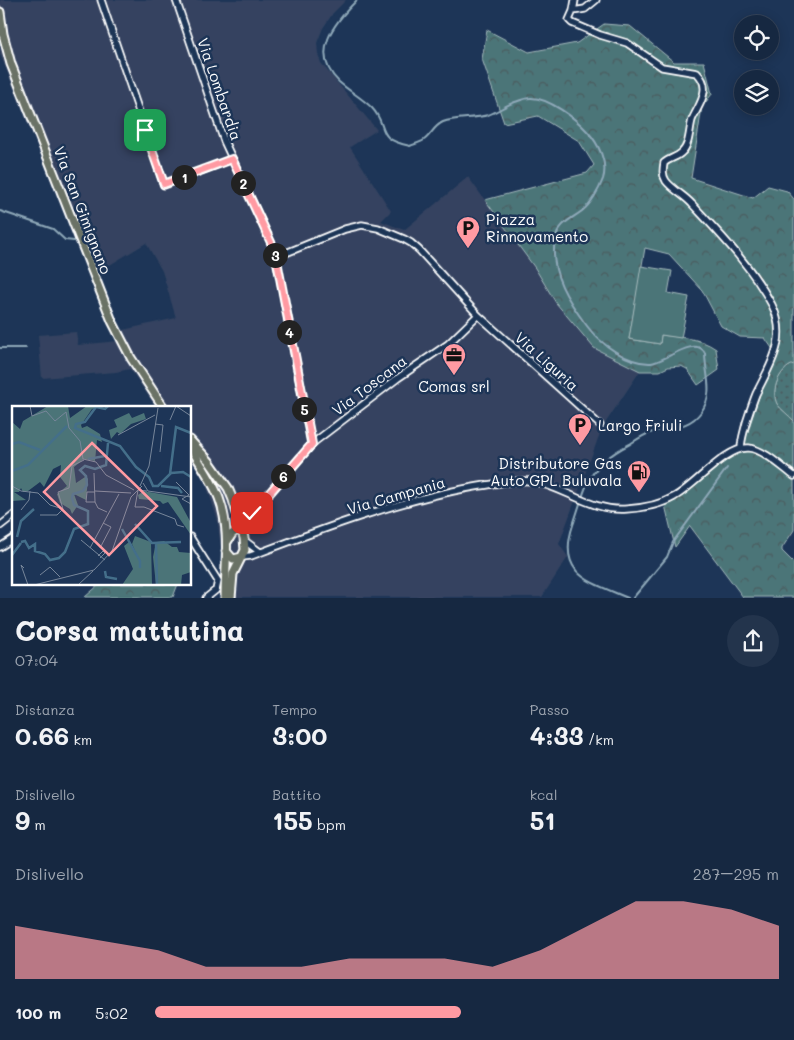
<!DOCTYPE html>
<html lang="it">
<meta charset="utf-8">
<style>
:root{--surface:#162841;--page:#23344c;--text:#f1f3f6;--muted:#9ea6b1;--line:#35445a;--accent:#ff9aa2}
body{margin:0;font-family:Mali,sans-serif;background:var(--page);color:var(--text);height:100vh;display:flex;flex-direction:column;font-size:19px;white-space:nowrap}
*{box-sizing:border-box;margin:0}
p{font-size:16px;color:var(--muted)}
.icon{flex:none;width:28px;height:28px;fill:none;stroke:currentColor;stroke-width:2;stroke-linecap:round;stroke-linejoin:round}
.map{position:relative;height:598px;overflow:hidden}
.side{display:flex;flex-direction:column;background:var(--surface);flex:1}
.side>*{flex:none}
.tools{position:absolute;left:734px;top:15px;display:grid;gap:10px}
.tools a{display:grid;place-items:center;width:45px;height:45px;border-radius:50%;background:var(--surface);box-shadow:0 2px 12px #0003,0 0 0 1px var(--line);font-size:25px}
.pin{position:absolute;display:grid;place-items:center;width:42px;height:42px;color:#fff;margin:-21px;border-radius:10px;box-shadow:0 2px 8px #0006}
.km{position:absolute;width:25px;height:25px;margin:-12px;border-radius:50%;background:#222;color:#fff;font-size:14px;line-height:25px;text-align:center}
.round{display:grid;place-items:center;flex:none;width:52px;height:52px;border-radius:26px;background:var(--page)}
.overview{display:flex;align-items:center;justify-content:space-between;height:85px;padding:0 15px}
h1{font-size:28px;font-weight:700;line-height:38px}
.figures{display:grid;grid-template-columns:repeat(3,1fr);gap:8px;height:85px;padding:5px 15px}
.figures div{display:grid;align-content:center}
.figures b{font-size:25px;font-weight:700}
.figures small{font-size:14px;font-weight:400}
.figures p{font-size:14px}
.chart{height:140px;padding:10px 15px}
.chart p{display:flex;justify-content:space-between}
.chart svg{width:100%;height:90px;margin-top:5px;fill:var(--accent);opacity:.7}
ul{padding:0 15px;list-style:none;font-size:16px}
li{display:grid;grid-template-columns:80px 60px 1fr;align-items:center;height:38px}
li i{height:12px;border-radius:6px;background:var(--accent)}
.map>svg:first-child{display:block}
.built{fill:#344360}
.grass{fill:url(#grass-dots);stroke:#a5babc}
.forest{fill:url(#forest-crowns);stroke:#a5babc}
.park{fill:#4b7478;stroke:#a5babc}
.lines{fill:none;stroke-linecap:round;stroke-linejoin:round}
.stream{stroke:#8fa9b9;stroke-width:2}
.minor-casing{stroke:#fff;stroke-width:9}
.major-casing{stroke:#fff;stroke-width:11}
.minor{stroke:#1d3557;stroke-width:5.5}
.major{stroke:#6a7266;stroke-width:7}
.route-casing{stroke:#fff;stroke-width:10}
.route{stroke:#ff9aa2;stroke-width:6}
.labels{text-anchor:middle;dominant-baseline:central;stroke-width:5;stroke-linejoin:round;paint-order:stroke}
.street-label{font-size:15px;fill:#fff;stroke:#1d3557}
.poi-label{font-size:15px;fill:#fff;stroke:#1d3557;text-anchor:start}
.inset-river{fill:none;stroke:#446f8a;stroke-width:2.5}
.inset-road{fill:none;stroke:#77869a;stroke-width:1}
.view{fill:#ff9aa2;fill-opacity:0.15;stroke:#ff9aa2;stroke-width:2.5}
.inset-edge{fill:none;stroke:#fff;stroke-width:2.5}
</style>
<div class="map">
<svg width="794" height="598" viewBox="0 0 794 598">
<defs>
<pattern id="grass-dots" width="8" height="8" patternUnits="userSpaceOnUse" patternTransform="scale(1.25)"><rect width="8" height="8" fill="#4b7478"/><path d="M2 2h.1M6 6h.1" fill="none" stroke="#4c5c5e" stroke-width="1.8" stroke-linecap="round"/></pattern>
<pattern id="forest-crowns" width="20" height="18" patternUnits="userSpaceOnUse" patternTransform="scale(1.25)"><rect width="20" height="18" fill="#4b7478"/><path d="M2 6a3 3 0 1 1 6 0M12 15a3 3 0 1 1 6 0" fill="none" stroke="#4c5c5e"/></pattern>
</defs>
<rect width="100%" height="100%" fill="#1d3557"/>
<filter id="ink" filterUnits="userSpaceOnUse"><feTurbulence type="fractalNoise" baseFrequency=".02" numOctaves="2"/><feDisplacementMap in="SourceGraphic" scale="10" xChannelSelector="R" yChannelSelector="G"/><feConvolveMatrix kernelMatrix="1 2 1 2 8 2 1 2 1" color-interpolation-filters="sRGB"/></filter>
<g filter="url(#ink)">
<path class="built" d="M 0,0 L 346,0 L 333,13 L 323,28 L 317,43 L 318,54 L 321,63 L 377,130 L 350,147 L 391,211 L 381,221 L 404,230 L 468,177 L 535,268 L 556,303 L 594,348 L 640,371 L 602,428 L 559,544 L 568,557 L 542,597 L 222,597 L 222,557 L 217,518 L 206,484 L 190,458 L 190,408 L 156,407 L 130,369 L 116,372 L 42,378 L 38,335 L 76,332 L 78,345 L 118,341 L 114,332 L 176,318 L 162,271 L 146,243 L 90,277 L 0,54 Z"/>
<path class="grass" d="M 794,364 L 794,421 C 789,415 781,410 777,404 C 770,390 780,368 794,364 Z"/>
<path class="forest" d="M 604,24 L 630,26 L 674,62 L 704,62 L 712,94 L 702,107 L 691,178 L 753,198 L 768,186 L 787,191 L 794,199 L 794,364 C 780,368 770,390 777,404 C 781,410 789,415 794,421 L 794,530 L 782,548 L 782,551 L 794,563 L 794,597 L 743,597 L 690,526 L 675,547 L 665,505 C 695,494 713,465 741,452 L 774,351 L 765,338 L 740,337 L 721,326 L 702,290 L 669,254 L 645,248 L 629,339 L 660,344 L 661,335 C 681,338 699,337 716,349 L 719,370 L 698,385 L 687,369 L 681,366 L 668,367 L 660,371 L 640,371 L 594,348 L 556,303 L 535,268 L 485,200 L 587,173 L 594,165 L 579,141 L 538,116 L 504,123 L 482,59 L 487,30 L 529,52 L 577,43 Z
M 100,584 L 178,584 L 173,597 L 85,597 Z"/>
<path class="park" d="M 641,266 L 672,271 L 668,293 L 689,297 L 681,338 L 661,335 L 660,344 L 629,339 Z"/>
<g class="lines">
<path class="stream" d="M 357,0 C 334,23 309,53 339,82 C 349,91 362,98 372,108 C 390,127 373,138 410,146 C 414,144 420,143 424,140 C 431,135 434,126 443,122 C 455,117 474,119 488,115 C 497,112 506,105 515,102 C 519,101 525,98 530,98 C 548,97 576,119 587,131 C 599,144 608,163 603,179 C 599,190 591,204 582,211 C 570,220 559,223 555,240 C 549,273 569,302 587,326 C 600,344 628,364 651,363 C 664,362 696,335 705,353 C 705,374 715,393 701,412 C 689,429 668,427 650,433 C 643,435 636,440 630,444 C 614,452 596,465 588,482 C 582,495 578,511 573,525 C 556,576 591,582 628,598
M 0,211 L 53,229 L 65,240 L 74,241
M 0,348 L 26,348
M 633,598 L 667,557 L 673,542 L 727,468"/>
<g class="minor-casing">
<path id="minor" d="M 101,0 L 164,185 L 232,159
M 176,0 L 224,141 L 275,251 L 311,444
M 596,0 L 585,9 L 573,11 L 569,20 L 572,23 L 600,35 L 627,43 L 662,67 L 697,73 C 702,78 705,84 704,91 C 703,102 696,110 692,120 C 689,130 690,146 681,153 C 676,158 669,158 664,163 C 663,169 662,175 666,181 C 673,190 684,195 692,204 C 721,235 752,267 772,305 C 789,339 770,365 756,394 C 752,404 749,414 746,423 C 744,432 741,440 741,449
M 573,11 L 575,0
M 276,257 L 345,229 L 362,225 L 378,228 L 404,239 L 411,243 L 419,250 L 478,315 L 600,425
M 0,526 L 14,515
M 241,527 L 313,443 L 398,378 L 448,344 L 478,315
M 190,537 L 218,581 L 216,590 L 206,598
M 245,541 L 260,552
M 0,547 L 14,538
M 242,557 L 251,556 C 325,528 401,499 480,486 C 497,484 516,479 533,481 C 566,488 592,512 627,509 C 643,508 660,505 674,497 C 695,486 726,446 749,448 C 763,449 783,468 794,476"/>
</g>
<g class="major-casing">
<path id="major" d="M 0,12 L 3,34 L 11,64 L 112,321 L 131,358 L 164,408
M 190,440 L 209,461 L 228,488 L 233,500 L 244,538 L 245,550 L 233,574 L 231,598
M 190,447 C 200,463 212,480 219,498 C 231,529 225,565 225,598
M 227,542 L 232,534 L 241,527
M 226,551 L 233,559 L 242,557"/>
</g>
<use href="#minor" class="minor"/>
<use href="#major" class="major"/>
</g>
</g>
<g class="lines" filter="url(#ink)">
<g class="route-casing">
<path id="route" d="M 145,130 L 164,184 L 232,159 L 275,251 L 312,444 L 252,513"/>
</g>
<use href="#route" class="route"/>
</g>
<defs>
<g id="parking-pin" transform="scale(1.25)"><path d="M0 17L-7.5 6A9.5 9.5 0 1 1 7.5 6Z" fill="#ff9aa2" stroke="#1d3557"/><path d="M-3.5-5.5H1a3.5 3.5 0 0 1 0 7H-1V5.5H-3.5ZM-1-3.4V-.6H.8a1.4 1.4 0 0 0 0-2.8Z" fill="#111"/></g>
<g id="office-pin" transform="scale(1.25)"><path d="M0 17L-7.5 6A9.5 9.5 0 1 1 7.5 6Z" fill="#ff9aa2" stroke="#1d3557"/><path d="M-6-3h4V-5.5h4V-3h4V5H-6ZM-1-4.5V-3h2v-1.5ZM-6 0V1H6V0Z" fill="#111"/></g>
<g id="fuel-pin" transform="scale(1.25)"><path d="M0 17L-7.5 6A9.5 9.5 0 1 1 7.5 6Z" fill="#ff9aa2" stroke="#1d3557"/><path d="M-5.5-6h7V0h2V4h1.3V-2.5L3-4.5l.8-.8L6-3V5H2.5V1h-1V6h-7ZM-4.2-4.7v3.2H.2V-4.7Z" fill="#111"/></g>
</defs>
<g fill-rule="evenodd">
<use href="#parking-pin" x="468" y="228"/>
<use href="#office-pin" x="454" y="355"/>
<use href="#parking-pin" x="580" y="425"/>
<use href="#fuel-pin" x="639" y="472"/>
</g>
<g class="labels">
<g class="street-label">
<text transform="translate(220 89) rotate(71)">Via Lombardia</text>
<text transform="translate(83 210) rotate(69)">Via San Gimignano</text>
<text transform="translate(547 361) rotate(42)">Via Liguria</text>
<text transform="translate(369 385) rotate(-37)">Via Toscana</text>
<text transform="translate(396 495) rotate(-16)">Via Campania</text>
</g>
<g class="poi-label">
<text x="486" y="219">Piazza<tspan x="486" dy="17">Rinnovamento</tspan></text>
<text x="454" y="386" text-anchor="middle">Comas srl</text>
<text x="598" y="425">Largo Friuli</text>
<text x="622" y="463" text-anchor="end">Distributore Gas<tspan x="622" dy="17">Auto GPL Buluvala</tspan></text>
</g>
</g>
<g transform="translate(12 406)">
<rect width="179" height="179" fill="#1d3557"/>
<path d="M 117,7 L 120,12 L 132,7 L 134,13 L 119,18 L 108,28 L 105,26 L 99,33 L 97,24 L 105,21 L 102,14 Z" fill="#4b7478"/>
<path d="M 36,0 L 56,0 L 58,12 L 75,0 L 94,0 L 80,3 L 69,19 L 70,22 L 75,20 L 88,28 L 90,36 L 85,34 L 83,55 L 72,53 L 62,61 L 64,77 L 73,71 L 68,62 L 76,73 L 74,94 L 62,88 L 66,99 L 60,108 L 58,103 L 48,97 L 45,88 L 55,80 L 48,71 L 49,59 L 41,63 L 32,81 L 28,76 L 16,85 L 11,86 L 9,82 L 7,86 L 2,86 L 14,94 L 0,95 L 0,16 L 8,23 L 11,15 ZM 132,85 L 165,91 L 179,117 L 179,129 L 156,96 L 151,98 L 148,95 L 127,93 L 126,89 ZM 123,130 L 139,136 L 140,179 L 110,179 L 121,163 L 112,140 L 117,136 L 125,149 L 120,138 ZM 152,135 L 160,141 L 165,141 L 167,146 L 179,147 L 179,166 L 170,169 L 169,179 L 144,179 L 141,151 L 144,136 Z" fill="#4b7478"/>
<path class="inset-river" d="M 96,0 L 93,3 L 84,1 L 73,16 L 64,18 L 63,22 L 108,40 L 124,61 L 137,71 L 141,80 L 146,80 L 159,67 L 171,66 L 179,71M 0,38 L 7,36 L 28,44M 76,53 L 93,50M 0,65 L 16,59 L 55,20M 158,68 L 164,21 L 179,27M 149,80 L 166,82 L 170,87M 123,118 L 140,137 L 169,136M 110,123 L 128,155 L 128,162M 5,131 L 9,115 L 22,103M 9,136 L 13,135 L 17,142 L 23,138 L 23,145 L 33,148 L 38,154 L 47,152 L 53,146 L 62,123 L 76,118 L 76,105 L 62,99 L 60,92 L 61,88 L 71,85 L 75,79 L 74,70 L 68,64 L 73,60 L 83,63 L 94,59 L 96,37M 144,138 L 145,179M 0,149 L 9,137M 93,165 L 94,171 L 105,173"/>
<path class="inset-road" d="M 18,0 L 20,10 L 34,5 L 43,15 L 54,6 L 57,22 L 68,35 L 71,53 L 84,56 L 94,69 L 122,84M 164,0 L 179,10M 158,14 L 164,0M 143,18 L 151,19 L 148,46M 106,29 L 143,9M 82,67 L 83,96M 164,76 L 177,89 L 170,93 L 179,98M 131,77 L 136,85 L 179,91M 0,80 L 9,85 L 26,87 L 38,99 L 51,103 L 46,86 L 57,82 L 60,60 L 72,54M 128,80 L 137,60 L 146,2M 83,85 L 119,87M 135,85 L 126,84 L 123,101 L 132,101 L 163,113 L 165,119 L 172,121M 83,96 L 74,96 L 75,86 L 83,86M 83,96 L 86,102 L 95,106M 9,104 L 17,94 L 18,85M 28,109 L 45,109 L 51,103M 69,134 L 93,154M 78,142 L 107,88M 88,142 L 99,121 L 91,117M 86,150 L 91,145 L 93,147 L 88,152M 12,162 L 9,159 L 16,179M 28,169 L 38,161 L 48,171M 22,179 L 82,164 L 100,145 L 119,91 L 130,80M 66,179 L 81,165"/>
<path class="view" d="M 80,37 L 145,100 L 97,149 L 32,86 Z"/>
<rect width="179" height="179" class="inset-edge"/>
</g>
</svg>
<div class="tools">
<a><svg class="icon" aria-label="locate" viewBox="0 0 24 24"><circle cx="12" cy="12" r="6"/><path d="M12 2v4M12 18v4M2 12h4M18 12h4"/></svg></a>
<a><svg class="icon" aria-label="layers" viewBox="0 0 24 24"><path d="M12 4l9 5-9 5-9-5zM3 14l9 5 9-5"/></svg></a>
</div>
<div class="pin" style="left:145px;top:130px;background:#1e9e55"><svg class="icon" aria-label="arrive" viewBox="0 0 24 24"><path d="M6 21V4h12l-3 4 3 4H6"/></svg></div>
<div class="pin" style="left:252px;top:513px;background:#d93025"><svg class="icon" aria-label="check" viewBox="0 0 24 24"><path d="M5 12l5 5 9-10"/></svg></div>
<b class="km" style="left:184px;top:177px">1</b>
<b class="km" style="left:243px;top:183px">2</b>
<b class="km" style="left:275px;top:255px">3</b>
<b class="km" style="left:289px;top:332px">4</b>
<b class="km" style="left:304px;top:409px">5</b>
<b class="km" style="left:283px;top:476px">6</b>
</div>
<section class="side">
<div class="overview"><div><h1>Corsa mattutina</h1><p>07:04</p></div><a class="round"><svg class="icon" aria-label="share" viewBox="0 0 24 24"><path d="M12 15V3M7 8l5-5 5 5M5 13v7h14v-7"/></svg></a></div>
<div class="figures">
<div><p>Distanza</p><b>0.66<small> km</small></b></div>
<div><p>Tempo</p><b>3:00</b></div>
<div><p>Passo</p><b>4:33<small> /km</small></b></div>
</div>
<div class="figures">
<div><p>Dislivello</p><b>9<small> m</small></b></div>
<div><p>Battito</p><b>155<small> bpm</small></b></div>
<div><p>kcal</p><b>51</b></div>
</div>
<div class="chart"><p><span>Dislivello</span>287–295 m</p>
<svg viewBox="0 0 160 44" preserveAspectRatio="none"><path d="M0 44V18L10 22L20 26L30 30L40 38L50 38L60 38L70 34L80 34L90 34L100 38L110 30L120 18L130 6L140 6L150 10L160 18V44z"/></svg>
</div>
<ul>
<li><b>100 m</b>5:02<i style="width:49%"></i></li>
</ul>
</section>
